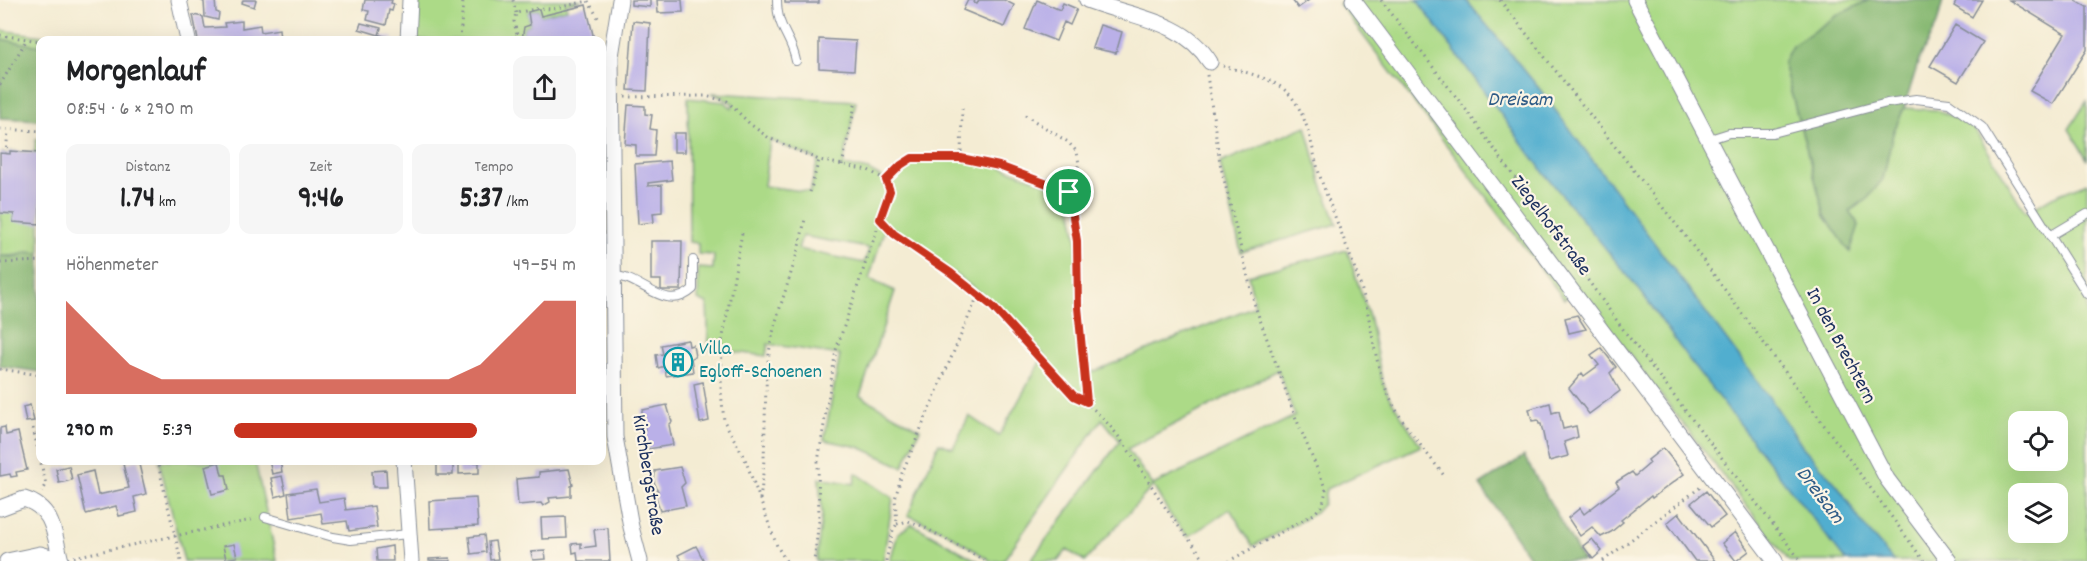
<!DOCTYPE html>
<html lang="de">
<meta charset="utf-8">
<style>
:root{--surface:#fff;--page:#f6f6f6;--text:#202124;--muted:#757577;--accent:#c8321e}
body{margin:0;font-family:Dekko,sans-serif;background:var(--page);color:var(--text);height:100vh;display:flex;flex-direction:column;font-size:22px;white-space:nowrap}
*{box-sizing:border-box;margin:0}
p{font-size:20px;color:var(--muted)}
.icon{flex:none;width:33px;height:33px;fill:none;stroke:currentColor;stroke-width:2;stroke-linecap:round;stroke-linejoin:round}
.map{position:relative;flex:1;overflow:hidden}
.drawer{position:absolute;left:36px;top:36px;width:570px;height:429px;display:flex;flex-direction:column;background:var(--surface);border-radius:12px;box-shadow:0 6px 24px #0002}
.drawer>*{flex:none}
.tools{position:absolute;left:2008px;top:411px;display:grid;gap:12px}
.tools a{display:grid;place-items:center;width:60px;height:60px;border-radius:12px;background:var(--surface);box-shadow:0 6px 24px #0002;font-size:30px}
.pin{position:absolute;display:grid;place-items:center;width:51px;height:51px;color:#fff;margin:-26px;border:3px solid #fff;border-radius:50%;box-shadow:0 2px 6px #0007}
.round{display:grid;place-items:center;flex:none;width:63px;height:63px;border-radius:12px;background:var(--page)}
.head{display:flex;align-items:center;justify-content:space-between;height:102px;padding:0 30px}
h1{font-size:33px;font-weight:800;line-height:45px}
.metrics{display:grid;grid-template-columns:repeat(3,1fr);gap:9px;height:102px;padding:6px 30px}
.metrics div{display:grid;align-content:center;border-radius:12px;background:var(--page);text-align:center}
.metrics b{font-size:30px;font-weight:800}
.metrics small{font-size:16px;font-weight:400}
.metrics p{font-size:16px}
.chart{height:168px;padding:12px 30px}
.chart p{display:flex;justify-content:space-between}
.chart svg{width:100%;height:108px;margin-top:6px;fill:var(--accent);opacity:.7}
ul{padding:0 30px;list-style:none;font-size:20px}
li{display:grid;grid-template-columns:96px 72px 1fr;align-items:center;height:45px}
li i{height:15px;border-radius:8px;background:var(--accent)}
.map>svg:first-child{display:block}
.green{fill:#acda87;stroke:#648472;stroke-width:1.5;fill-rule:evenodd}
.forest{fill:#89ba74;stroke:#527469;stroke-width:1.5}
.water{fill:#51aecf;stroke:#366e96;stroke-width:1.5}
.building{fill:#bab0e8}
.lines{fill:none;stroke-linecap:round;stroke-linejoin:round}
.service-casing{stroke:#888e98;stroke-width:10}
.minor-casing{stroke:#888e98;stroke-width:17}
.path{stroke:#888e98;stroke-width:3;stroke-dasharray:1.5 4.5;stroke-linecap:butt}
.service{stroke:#fff;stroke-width:8}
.minor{stroke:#fff;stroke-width:15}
.route-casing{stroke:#fff;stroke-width:12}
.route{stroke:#c8321e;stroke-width:8}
.labels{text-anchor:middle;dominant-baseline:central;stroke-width:4.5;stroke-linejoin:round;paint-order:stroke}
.street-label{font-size:20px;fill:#1b2f5e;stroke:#fcf5e5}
.culture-label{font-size:20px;fill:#0d838f;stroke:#fcf5e5;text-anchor:start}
.water-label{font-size:21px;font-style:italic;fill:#2e5b86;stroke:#fcf5e5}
</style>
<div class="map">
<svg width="2087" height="561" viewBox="0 0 2087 561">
<rect width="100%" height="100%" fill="#fcf5e5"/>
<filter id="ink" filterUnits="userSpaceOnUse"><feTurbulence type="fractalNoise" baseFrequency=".0167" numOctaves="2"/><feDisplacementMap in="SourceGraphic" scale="12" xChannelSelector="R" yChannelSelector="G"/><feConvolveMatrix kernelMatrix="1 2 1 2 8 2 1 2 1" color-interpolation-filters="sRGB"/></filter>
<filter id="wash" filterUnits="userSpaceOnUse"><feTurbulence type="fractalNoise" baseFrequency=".008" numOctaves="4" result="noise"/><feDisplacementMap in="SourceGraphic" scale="24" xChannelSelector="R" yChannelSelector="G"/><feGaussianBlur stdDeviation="1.35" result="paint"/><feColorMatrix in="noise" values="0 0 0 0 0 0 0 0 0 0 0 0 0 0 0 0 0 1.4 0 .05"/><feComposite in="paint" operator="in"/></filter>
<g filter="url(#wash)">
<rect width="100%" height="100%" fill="#f4ecd3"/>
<path class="green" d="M 419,0 L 582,0 L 566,4 L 567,9 L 541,16 L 539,9 L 528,12 L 530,25 L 524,27 L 522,40 L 416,40 Z
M 1344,0 L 1417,0 L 1544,173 L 1642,293 L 1687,357 L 1846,561 L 1789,561 L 1579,289 L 1564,299 L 1339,4 Z
M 1466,0 L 1869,0 L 1838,15 L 1792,46 L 1783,63 L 1825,216 L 1850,251 L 1859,225 L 1849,211 L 1860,205 L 1883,179 L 1893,133 L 1904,108 L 1937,110 L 1972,125 L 2026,213 L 2052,197 L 2087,183 L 2087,561 L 1893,561 L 1861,522 L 1838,486 L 1802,446 L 1774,404 L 1538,87 ZM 2019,422 L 2058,422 L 2058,460 L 2019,460 ZM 2019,494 L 2058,494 L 2058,532 L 2019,532 Z
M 0,30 L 70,40 L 40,40 L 40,46 L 0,39 Z
M 712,93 L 856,101 L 843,165 L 868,170 L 886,180 L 912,158 L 961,158 L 999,166 L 1069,192 L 1077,241 L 1078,307 L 1085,375 L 1255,306 L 1248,275 L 1347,250 L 1370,320 L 1382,380 L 1389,397 L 1421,446 L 1326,489 L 1323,504 L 1314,514 L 1253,546 L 1230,509 L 1188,537 L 1171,516 L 1153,486 L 1085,561 L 1067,550 L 1058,561 L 1030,561 L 1120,441 L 1102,419 L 1003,561 L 991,561 L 946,532 L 908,515 L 939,443 L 953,448 L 969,416 L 999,436 L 1044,355 L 998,306 L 886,224 L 869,279 L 895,291 L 860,396 L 920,429 L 903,467 L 859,447 L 824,440 L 840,355 L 768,344 L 766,356 L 709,349 L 707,304 L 698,300 L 698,268 L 713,269 L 714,255 L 698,254 L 698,243 L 689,242 L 688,98 L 725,102 L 732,108 L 733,103 ZM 770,140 L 818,160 L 810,192 L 764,186 ZM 802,236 L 868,248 L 869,249 L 864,263 L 798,249 ZM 1278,370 L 1295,416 L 1153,485 L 1127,449 Z
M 2087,101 L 2087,159 L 2069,129 Z
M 1306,126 L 1321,182 L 1337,224 L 1241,252 L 1220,163 Z
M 36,139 L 40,139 L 40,253 C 26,252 15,257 0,256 L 2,153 L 9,154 L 10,151 L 34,153 Z
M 159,461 L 255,461 L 277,561 L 184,561 Z
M 856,473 L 893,498 L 883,561 L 816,561 L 822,515 L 819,478 L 854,484 Z
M 912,524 L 978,561 L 890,561 L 898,533 Z"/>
<path class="forest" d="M 1869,0 L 1943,0 L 1937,24 L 1919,60 L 1904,108 L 1893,133 L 1883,179 L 1867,199 L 1849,211 L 1859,225 L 1850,252 L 1825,216 L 1783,63 L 1792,46 L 1838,15 Z
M 0,39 L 40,46 L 40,120 L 0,118 Z
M 27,252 L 40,253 L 40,372 L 0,366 L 0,256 L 15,257 Z
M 1524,456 L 1583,561 L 1532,561 L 1480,485 Z"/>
<path class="water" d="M 1417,0 L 1466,0 L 1538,87 L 1774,404 L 1802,446 L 1838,486 L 1861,522 L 1893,561 L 1846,561 L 1687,357 L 1642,293 L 1544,173 Z"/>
<g id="blocks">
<path class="building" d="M 200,0 L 215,0 L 216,12 L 219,13 L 218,20 L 205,17 L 204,2 Z
M 243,0 L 256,0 L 254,7 L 242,3 Z
M 365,0 L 392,0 L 391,3 L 394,4 L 392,11 L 389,10 L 386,25 L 367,20 L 369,11 L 363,10 Z
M 631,0 L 650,0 L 650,7 L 631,5 Z
M 657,0 L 682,0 L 683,12 L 658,13 Z
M 785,0 L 819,0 L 819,3 L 785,3 Z
M 968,0 L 975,0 L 974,3 L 977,4 L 979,0 L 1004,0 L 1014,5 L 1004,27 L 963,10 Z
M 1037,0 L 1060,10 L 1063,3 L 1077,9 L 1070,25 L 1064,22 L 1056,41 L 1025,29 Z
M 1292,0 L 1309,0 L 1298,8 Z
M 1957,0 L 1982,0 L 1972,17 L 1954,6 Z
M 2009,0 L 2075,0 L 2087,7 L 2087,50 L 2053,104 L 2030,91 L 2065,34 Z
M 586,5 L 594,39 L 522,40 L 524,27 L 530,25 L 528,12 L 539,9 L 541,16 Z
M 193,15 L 203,17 L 205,28 L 225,27 L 224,23 L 242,21 L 242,28 L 260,25 L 261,32 L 279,29 L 280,40 L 198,40 Z
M 633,21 L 650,23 L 647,91 L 628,90 Z
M 361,23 L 381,28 L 379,35 L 359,29 Z
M 1100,25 L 1122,32 L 1116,53 L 1092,48 Z
M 1955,25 L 1983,42 L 1958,82 L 1930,66 Z
M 380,35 L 393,38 L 393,40 L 379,40 Z
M 819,39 L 856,41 L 854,70 L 819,68 Z
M 628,105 L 645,106 L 645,114 L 652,115 L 650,129 L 656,130 L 654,156 L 636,156 L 636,145 L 625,144 Z
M 674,133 L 685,133 L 685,152 L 674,152 Z
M 10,151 L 40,153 L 40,224 L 13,222 L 14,214 L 0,213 L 0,153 L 10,154 Z
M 670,161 L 672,180 L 648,183 L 648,186 L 662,185 L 662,212 L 653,213 L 654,222 L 638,224 L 635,164 Z
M 651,241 L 682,241 L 681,290 L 661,290 L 661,280 L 651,280 Z
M 1577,315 L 1586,329 L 1569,333 L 1565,318 Z
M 688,340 L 689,346 L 693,345 L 695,357 L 691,358 L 693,372 L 666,376 L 665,366 L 658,368 L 656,355 L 663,354 L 661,345 Z
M 1601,348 L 1616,367 L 1610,373 L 1620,391 L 1589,414 L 1569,388 L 1582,373 L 1584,376 L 1599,365 L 1591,355 Z
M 703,382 L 709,421 L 700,423 L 694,384 Z
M 1550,403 L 1552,413 L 1559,411 L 1563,429 L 1576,426 L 1578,437 L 1564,442 L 1568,456 L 1549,461 L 1541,424 L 1539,424 L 1538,420 L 1532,421 L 1529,409 Z
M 30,405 L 34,421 L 26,422 L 23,407 Z
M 667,405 L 672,422 L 669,425 L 673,445 L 648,449 L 642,433 L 645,430 L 642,421 L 642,410 Z
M 5,427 L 6,435 L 18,432 L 27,470 L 16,472 L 17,476 L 11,477 L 10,474 L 0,476 L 0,428 Z
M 1663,448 L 1684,474 L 1652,498 L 1651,496 L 1621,520 L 1623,522 L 1611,532 L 1601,537 L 1592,527 L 1580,536 L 1568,518 L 1580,508 L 1584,514 L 1619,487 L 1616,482 L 1632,472 L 1635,476 L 1650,463 L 1648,460 Z
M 138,460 L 146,494 L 134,497 L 137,512 L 119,516 L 116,506 L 86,514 L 77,475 L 93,471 L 98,495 L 129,488 L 123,464 Z
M 269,460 L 280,460 L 282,472 L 272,474 Z
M 437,460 L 453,460 L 453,475 L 437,475 Z
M 219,462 L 222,475 L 226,475 L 229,490 L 212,494 L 205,466 Z
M 479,462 L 479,473 L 459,474 L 459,463 Z
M 69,466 L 72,480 L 59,483 L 56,469 Z
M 680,467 L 685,483 L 681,487 L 686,506 L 660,511 L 655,494 L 658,491 L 654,482 L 655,471 Z
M 569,469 L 573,485 L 571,486 L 571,496 L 549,498 L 550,502 L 543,506 L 541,503 L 518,505 L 516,479 L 539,477 L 539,472 Z
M 386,470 L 387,487 L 373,487 L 372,471 Z
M 282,476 L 286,494 L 275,497 L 271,478 Z
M 316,489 L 319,502 L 344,498 L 346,510 L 374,506 L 377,527 L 349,531 L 347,521 L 323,524 L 321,513 L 291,518 L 288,493 Z
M 1706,491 L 1725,516 L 1711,527 L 1691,503 Z
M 476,498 L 478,526 L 430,529 L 429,501 Z
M 1679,513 L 1715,561 L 1695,561 L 1667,523 Z
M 566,517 L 567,538 L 542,539 L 541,518 Z
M 608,528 L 610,561 L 578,561 L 577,552 L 573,553 L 572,544 L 581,543 L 581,548 L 596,546 L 594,530 Z
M 1735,532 L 1749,551 L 1736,561 L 1722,543 Z
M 484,535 L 486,552 L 471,554 L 469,537 Z
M 1592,539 L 1602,551 L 1593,559 L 1583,546 Z
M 495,541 L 498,559 L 490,560 L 488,542 Z
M 234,544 L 237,557 L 226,559 L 223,546 Z
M 392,546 L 393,561 L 377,561 L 376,549 Z
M 696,546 L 704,561 L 681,561 L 678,555 Z
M 545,551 L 546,559 L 533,560 L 531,552 Z
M 450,558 L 451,561 L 429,561 L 429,559 Z"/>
</g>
</g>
<g filter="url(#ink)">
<use href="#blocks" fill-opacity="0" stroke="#888e98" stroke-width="1.5"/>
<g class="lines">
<g class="service-casing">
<path id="service" d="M 777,0 C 777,30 791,35 796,61
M 1710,139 L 1729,133 L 1773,133 L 1887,103 L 1916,99 L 1949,103 L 1982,127 L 2087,294
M 2050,236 L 2087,214
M 613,276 C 641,275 665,315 693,289 L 693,260
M 265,517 L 333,537 L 351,540 L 408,534"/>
</g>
<g class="minor-casing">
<path id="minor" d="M 179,0 L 188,40
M 620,0 L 611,56 L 615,437 L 631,527 L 640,561
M 1087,0 C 1131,17 1184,20 1210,62
M 1353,0 L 1775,561
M 1635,0 L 1887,479 L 1949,561
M 408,40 L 410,0
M 404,460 L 411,561
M 0,508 L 24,499 C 54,508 54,534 61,561
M 7,561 L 40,554 L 61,560"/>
</g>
<path class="path" d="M 513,0 L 516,13
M 1381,0 L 1467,111 L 1625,332 L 1801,561
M 1500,0 L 1686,237 L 1924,561
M 588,1 L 600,21
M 0,35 L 40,41
M 460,40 L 463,0
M 510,40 L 518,40
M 518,40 L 514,21 L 516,13 L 539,8 L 552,9 L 588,1
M 1223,66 C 1244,72 1275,78 1290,95 C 1311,120 1312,156 1323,185 C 1337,224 1354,261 1365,301 C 1373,332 1375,365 1388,394 C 1401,424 1426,451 1445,477
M 1207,75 L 1220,163 L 1255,306 L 1295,416 L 1326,490 L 1323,504 L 1314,514 L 1229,561
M 0,85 L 27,39
M 625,97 L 705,96 L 727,101 L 750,124 L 769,138 L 819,160 L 868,170 L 886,180 L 890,191 L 836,350 L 818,462 L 819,520 L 814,561
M 1025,115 L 1068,142 L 1077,152 L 1079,164 L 1069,192 L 1077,241 L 1078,307 L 1087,402
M 0,129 L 40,131
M 6,154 L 8,131
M 961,158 L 962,108
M 842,165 L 856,101
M 886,180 L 912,158 L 961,158 L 999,166 L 1068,191
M 810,192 L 819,160
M 880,219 C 908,250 956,276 990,304 C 1021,330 1047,366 1074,396 C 1116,417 1145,480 1172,517 C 1182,532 1195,546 1206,561
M 742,233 L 722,342 L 721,391 L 724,421 L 745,459 L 777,546 L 786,561
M 0,263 L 40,261
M 0,369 L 40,375
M 33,428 L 46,485 L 42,492
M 157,460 L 181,561
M 760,499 C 768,449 762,398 770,347 C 778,304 798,262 805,218
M 897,524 L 908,521 L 920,525 L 986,561
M 74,557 L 256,519
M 886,561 L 893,530 L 897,524 L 895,499 L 902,473 L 978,295
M 1603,561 L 1702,486"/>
<use href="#service" class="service"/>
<use href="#minor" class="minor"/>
</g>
</g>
<g class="lines" filter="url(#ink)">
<g class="route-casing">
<path id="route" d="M 912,158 L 961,158 L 999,166 L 1069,192 L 1077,241 L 1078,307 L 1087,402 L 1074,396 L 992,306 L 951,273 L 894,234 L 880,219 L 890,191 L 886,180 L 901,165 Z"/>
</g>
<use href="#route" class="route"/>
</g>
<defs>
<g id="building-ring" transform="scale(1.5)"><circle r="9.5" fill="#fcf5e5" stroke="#0f9aa8" stroke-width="1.5"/><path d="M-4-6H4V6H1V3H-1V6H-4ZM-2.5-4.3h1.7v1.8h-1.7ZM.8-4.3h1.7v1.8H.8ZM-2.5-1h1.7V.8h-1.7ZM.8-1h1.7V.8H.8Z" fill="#0f9aa8"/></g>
</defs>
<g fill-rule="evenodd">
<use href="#building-ring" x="678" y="362"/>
</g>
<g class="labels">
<g class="street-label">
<text transform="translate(1550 226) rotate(53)">Ziegelhofstraße</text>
<text transform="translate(1840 346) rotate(62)">In den Brechtern</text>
<text transform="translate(647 475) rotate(81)">Kirchbergstraße</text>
</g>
<g class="culture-label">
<text x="699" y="350">Villa<tspan x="699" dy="23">Egloff-Schoenen</tspan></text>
</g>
<g class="water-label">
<text x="1520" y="101">Dreisam</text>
<text transform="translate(1819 496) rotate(53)">Dreisam</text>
</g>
</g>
</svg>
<div class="tools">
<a><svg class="icon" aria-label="locate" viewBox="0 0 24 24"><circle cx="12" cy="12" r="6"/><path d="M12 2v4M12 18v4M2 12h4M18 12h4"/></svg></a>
<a><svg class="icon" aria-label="layers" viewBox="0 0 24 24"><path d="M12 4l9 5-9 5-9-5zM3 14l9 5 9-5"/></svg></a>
</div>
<div class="pin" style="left:1069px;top:192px;background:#1e9e55"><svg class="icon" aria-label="arrive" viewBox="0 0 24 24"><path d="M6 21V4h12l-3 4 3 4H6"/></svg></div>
<section class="drawer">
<div class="head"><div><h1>Morgenlauf</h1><p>08:54 · 6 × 290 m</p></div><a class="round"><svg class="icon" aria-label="share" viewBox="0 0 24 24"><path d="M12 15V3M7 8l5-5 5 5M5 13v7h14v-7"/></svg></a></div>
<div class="metrics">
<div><p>Distanz</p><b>1.74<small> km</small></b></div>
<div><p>Zeit</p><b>9:46</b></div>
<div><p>Tempo</p><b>5:37<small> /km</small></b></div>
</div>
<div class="chart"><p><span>Höhenmeter</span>49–54 m</p>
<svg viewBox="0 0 160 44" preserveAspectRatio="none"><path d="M0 44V6L10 19L20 32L30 38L40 38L50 38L60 38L70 38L80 38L90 38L100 38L110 38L120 38L130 32L140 19L150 6L160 6V44z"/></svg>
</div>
<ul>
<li><b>290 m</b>5:39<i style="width:71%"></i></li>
</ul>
</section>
</div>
